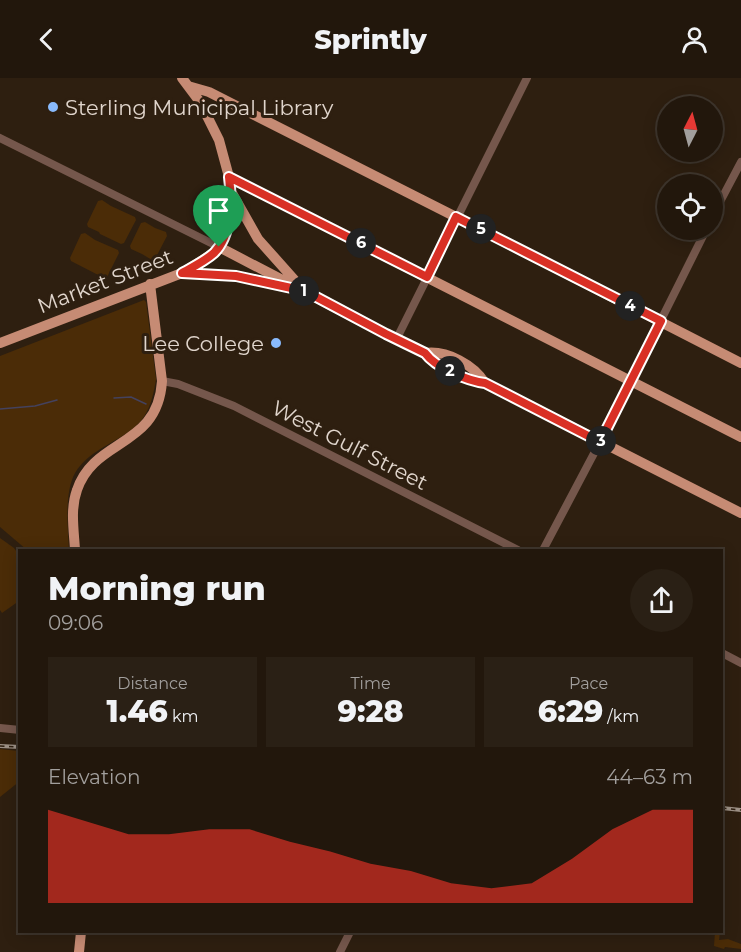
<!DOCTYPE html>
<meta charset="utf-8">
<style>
:root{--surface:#22170c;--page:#2a2015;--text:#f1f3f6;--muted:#a29f9d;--line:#3f362d;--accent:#d93025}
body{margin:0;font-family:Montserrat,sans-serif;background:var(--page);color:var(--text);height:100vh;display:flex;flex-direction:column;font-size:22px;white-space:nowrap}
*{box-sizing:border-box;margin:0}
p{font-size:20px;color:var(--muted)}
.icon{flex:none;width:33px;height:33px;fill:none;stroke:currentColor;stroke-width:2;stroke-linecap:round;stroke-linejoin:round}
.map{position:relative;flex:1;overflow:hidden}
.side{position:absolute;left:18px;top:471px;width:705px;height:384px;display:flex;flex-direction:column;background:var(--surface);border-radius:0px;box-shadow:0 3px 15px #0003,0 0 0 2px var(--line)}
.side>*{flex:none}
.needle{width:39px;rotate:6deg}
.controls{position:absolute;left:657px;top:18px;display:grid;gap:12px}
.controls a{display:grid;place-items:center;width:66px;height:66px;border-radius:50%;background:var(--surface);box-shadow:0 3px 15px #0003,0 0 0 2px var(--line);font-size:30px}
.pin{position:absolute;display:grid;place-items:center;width:51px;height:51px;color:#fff;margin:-62px -26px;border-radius:50% 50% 50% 0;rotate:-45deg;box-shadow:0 0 6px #0007}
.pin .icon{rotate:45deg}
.km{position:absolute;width:30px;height:30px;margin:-15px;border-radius:50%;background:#222;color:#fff;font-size:16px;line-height:30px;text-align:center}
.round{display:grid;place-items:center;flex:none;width:63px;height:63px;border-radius:32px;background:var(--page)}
.head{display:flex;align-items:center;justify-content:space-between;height:102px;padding:0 30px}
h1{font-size:33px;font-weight:800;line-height:45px}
.figures{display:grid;grid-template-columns:repeat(3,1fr);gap:9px;height:102px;padding:6px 30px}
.figures div{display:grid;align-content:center;border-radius:0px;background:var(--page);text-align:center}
.figures b{font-size:30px;font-weight:800}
.figures small{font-size:16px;font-weight:400}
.figures p{font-size:16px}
.chart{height:168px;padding:12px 30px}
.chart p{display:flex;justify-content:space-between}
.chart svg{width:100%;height:108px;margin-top:6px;fill:var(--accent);opacity:.7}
header{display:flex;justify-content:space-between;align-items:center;height:78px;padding:0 30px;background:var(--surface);font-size:27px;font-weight:800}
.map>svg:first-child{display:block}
.green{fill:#4b2c07}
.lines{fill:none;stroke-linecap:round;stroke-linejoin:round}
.stream{stroke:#44425e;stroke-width:1.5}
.minor{stroke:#75574c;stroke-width:8}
.major{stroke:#c68b74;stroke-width:10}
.rail-casing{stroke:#9d9186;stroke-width:4}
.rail{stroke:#2e1f10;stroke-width:1.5;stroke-dasharray:4.5;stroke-linecap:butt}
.route-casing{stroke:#fff;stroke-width:12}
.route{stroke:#d93025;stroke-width:8}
.poi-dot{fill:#89bafc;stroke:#2e1f10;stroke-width:2}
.labels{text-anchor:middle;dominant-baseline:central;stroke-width:6;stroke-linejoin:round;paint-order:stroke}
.poi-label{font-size:21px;fill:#e1d6cd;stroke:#2e1f10;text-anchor:start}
.street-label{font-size:21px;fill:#e1d6cd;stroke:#2e1f10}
</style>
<header><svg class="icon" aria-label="back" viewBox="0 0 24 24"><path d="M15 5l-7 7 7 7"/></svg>Sprintly<svg class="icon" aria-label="person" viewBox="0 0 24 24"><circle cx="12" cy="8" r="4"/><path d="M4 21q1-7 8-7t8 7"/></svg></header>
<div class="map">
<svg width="741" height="874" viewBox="0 0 741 874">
<rect width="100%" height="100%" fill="#2e1f10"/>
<path class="green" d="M 102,122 L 111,128 L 135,139 L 136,142 L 124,165 L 121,166 L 100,156 L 99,154 L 88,149 L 87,146 L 98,123 Z
M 145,144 L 155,150 L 166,154 L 167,158 L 155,181 L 152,182 L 142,176 L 131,171 L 130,168 L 141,145 Z
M 85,155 L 95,162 L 118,172 L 119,175 L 107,199 L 104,200 L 71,183 L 70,180 L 81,156 Z
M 144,222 L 146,224 L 156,301 C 154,315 150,333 140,344 C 121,364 90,370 75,395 C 64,415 68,451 69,472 L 27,472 L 0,449 L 0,278 Z
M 0,460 L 14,470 L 19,477 L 19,523 L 2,535 L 0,532 Z
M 0,671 L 19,673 L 20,703 L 0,719 Z
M 715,854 L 720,854 L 719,862 L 728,861 L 741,866 L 741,871 L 725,869 L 724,871 L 714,868 Z"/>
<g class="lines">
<path class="stream" d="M 114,320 L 131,319 L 146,326
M 0,331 L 35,328 L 57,322"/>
<path class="minor" d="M 0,60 L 219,169
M 712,139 L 741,84
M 396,262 L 527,0
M 162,303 L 178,306 L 234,328 L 518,472
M 543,472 L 600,364 L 706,152
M 722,575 L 741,585
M 0,650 L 20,652
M 340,874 L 350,854"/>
<path class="major" d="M 188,8 L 209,14 L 456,139 L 741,285
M 229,99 L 741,359
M 232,115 L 258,161 L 299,207
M 219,169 L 386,256 L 425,275 C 436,290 468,303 485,305 L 741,435
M 182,195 L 236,198 L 285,208
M 0,265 L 182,195 L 212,176 L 219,169 L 225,155 L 231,127 L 229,99 L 219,62 L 200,24 L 182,0
M 425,275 C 447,272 474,287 485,305
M 75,472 C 74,453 70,431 77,412 C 94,360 158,370 162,303 L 150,206
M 79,874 L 81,854"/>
<g class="rail-casing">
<path id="rail" d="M 0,668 L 20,669
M 722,730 L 741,732"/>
</g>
<use href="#rail" class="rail"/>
</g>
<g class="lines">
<g class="route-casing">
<path id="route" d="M 229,99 L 427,199 L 456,139 L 661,243 L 600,364 L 485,305 C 468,303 436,290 425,275 L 386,256 L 305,213 L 236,198 L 182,195 C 193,189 205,183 214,175 C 232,157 232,122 229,99 Z"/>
</g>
<use href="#route" class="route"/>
</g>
<g class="poi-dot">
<circle cx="53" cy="29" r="6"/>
<circle cx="276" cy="265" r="6"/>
</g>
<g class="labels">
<g class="poi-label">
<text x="65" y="29">Sterling Municipal Library</text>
<text x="264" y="265" text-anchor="end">Lee College</text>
</g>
<g class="street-label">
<text transform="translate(105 203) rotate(-21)">Market Street</text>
<text transform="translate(350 367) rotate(27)">West Gulf Street</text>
</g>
</g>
</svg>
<div class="controls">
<a><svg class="needle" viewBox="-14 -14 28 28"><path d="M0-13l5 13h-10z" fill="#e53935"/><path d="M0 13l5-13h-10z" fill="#a29f9d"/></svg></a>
<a><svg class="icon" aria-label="locate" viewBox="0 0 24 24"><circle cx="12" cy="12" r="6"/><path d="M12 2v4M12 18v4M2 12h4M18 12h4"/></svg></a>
</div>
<div class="pin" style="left:219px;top:169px;background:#1e9e55"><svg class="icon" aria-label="arrive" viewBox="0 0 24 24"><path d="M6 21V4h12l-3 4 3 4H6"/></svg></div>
<b class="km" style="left:304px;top:213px">1</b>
<b class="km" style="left:450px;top:293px">2</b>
<b class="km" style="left:601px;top:363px">3</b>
<b class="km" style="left:630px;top:228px">4</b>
<b class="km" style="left:481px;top:151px">5</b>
<b class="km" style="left:361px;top:165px">6</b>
<section class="side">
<div class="head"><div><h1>Morning run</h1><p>09:06</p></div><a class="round"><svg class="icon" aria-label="share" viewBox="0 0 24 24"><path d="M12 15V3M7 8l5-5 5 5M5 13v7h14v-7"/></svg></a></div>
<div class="figures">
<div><p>Distance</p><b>1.46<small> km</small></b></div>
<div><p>Time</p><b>9:28</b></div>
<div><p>Pace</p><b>6:29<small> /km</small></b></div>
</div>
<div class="chart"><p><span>Elevation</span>44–63 m</p>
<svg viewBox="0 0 160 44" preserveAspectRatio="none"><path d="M0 44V6L10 11L20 16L30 16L40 14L50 14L60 19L70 23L80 28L90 31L100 36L110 38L120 36L130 26L140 14L150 6L160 6V44z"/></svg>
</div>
</section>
</div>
